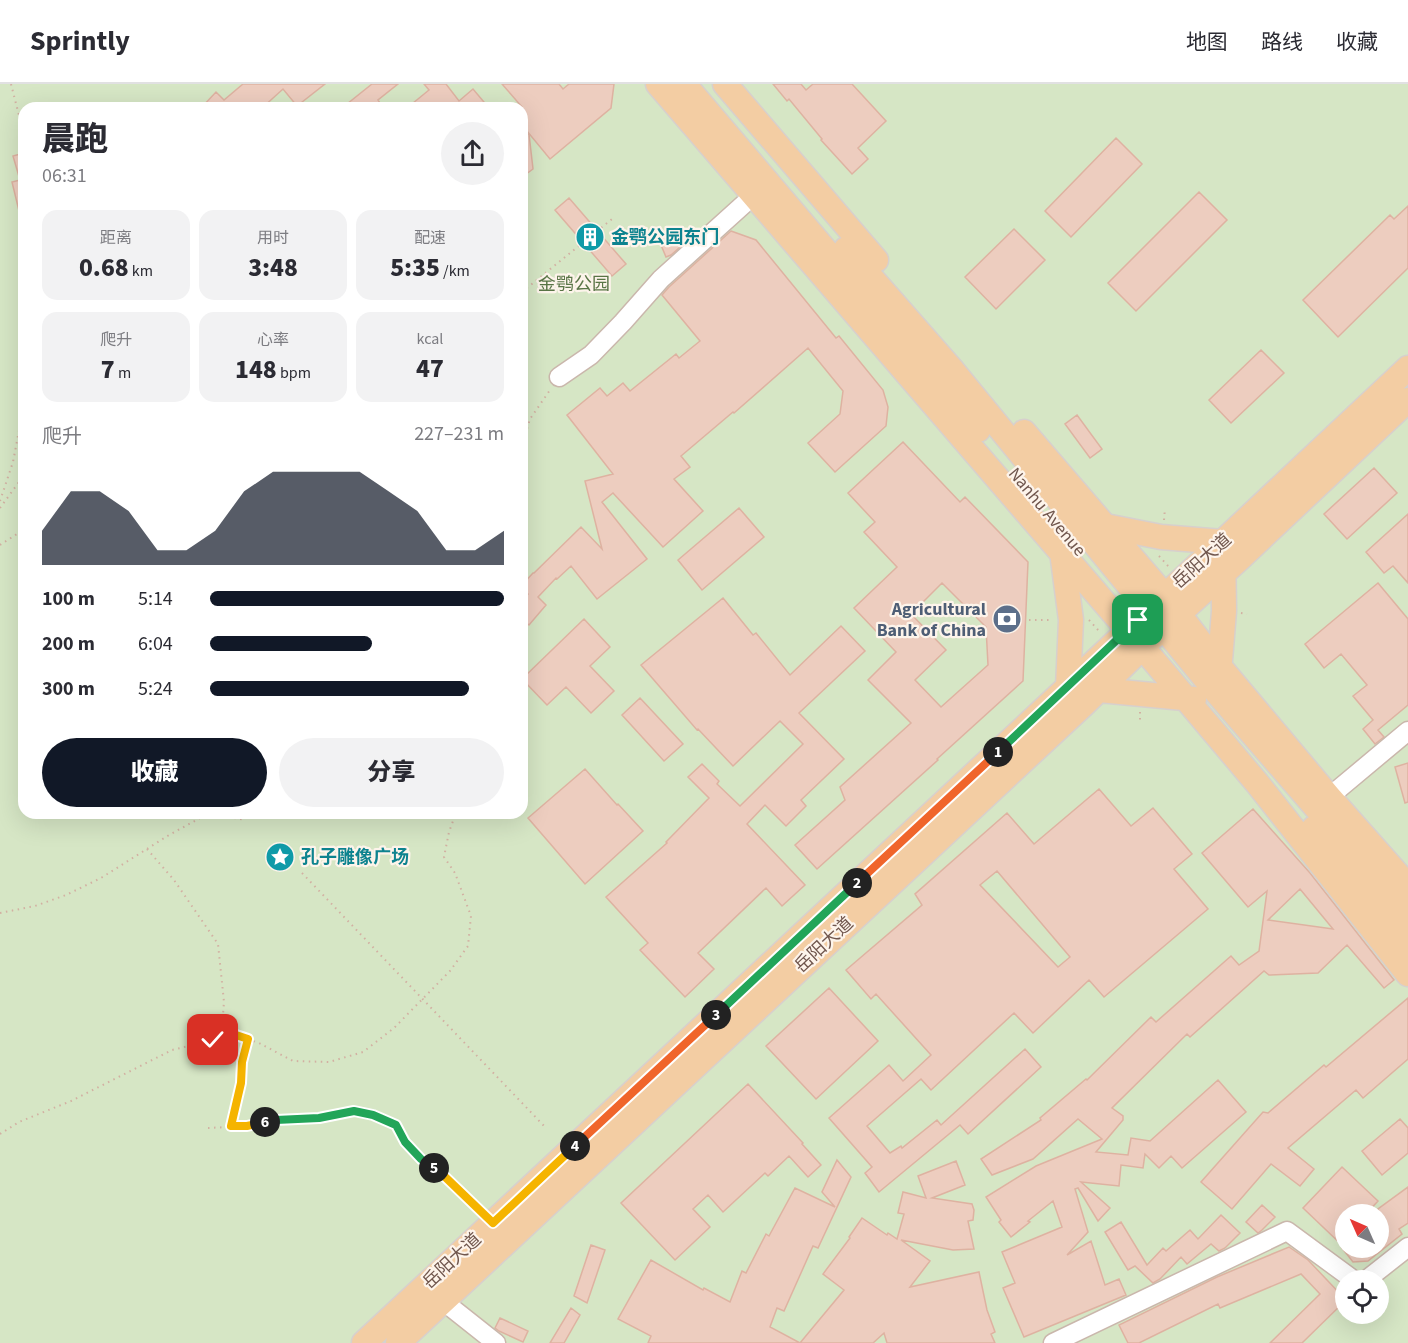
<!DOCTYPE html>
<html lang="zh">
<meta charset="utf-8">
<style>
:root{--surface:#fff;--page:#f2f2f3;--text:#2b2b33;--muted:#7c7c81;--line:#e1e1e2;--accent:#111827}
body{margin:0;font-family:"Source Sans 3","Noto Sans SC",sans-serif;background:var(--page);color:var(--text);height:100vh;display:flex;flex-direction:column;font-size:22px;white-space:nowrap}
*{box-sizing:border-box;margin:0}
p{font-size:20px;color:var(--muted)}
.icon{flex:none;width:33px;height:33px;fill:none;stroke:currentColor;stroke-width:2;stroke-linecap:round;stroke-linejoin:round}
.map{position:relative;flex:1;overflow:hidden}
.panel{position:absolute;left:18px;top:18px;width:510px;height:717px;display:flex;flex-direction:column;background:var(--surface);border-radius:18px;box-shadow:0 6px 24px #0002}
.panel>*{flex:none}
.needle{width:39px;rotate:315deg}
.fabs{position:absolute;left:1335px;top:1120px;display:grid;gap:12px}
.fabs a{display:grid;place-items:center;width:54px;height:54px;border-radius:50%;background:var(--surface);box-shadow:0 6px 24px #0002;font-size:30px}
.pin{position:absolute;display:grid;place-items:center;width:51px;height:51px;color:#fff;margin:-26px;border-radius:12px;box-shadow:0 3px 9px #0006}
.km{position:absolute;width:30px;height:30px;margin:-15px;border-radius:50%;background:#222;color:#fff;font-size:16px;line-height:30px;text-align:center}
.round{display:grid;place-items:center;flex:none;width:63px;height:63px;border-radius:32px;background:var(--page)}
.headline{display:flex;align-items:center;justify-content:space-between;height:102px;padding:0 24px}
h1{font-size:33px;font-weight:800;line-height:45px}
.figures{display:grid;grid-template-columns:repeat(3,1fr);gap:9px;height:102px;padding:6px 24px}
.figures div{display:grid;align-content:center;border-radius:15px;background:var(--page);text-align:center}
.figures b{font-size:26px;font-weight:800}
.figures small{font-size:16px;font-weight:400}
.figures p{font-size:16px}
.chart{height:168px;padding:12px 24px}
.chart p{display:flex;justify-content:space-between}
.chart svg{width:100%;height:108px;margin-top:6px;fill:var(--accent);opacity:.7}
.cta{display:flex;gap:12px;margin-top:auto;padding:12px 24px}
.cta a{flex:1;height:69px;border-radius:36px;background:var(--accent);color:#fff;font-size:24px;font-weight:800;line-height:69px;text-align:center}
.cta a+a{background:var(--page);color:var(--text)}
ul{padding:0 24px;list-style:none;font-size:20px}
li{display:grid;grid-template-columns:96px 72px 1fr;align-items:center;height:45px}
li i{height:15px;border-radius:8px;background:var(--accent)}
header{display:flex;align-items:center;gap:36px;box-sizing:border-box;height:84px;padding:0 30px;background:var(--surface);border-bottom:2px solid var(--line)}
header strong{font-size:28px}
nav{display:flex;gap:33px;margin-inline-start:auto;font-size:21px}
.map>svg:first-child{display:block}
.green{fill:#d6e6c5;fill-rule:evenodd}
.building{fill:#edcdbf;stroke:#deb2a1;stroke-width:1.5;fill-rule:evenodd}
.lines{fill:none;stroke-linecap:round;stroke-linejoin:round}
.minor-casing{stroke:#cab7ac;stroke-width:21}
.major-casing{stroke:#d7d0cd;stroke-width:27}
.path{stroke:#d2b0a2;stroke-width:2;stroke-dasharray:1.5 4.5;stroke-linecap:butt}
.minor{stroke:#fff;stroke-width:18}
.major{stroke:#f3cda3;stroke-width:24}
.split-1-casing{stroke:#fff;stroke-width:12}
.split-2-casing{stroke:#fff;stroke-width:12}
.split-3-casing{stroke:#fff;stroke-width:12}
.split-4-casing{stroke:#fff;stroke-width:12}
.split-5-casing{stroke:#fff;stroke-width:12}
.split-6-casing{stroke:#fff;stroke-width:12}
.split-7-casing{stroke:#fff;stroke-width:12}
.split-1{stroke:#22a559;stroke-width:8}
.split-2{stroke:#f0652b;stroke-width:8}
.split-3{stroke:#22a559;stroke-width:8}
.split-4{stroke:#f0652b;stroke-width:8}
.split-5{stroke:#f5b400;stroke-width:8}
.split-6{stroke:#22a559;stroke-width:8}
.split-7{stroke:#f5b400;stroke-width:8}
.labels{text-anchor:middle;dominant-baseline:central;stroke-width:4.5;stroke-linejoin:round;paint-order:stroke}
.culture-label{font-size:18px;font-weight:bold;fill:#0d838f;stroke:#fdf4eb;text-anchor:start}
.park-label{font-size:18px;fill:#597546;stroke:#fdf4eb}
.street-label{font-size:18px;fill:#70564d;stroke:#fdf4eb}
.service-label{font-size:18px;font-weight:bold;fill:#4e5e75;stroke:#fdf4eb;text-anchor:end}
</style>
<header>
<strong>Sprintly</strong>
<nav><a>地图</a><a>路线</a><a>收藏</a></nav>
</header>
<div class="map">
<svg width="1408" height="1259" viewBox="0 0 1408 1259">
<rect width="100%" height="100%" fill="#faf0e5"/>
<path class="green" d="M 0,0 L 1408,0 L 1408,1259 L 0,1259 ZM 24,24 L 522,24 L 522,729 L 24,729 ZM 1346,1131 L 1378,1131 L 1378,1164 L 1346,1164 ZM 1346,1197 L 1378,1197 L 1378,1230 L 1346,1230 Z"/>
<path class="building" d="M 243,0 L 325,0 L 297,22 L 283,5 L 262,24 L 201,24 L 216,8 L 224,16 Z
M 372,0 L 398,0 L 378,16 L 383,24 L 342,24 Z
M 424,0 L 446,0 L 459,17 L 473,5 L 489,24 L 407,24 L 429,6 Z
M 502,0 L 559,0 L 563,5 L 569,0 L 614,0 L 611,24 L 550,75 L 522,41 L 522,23 Z
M 773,0 L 801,0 L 806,6 L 813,0 L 852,0 L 886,37 L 858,64 L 868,75 L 852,90 L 821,56 L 822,55 L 789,15 L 787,17 Z
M 529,50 L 533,85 L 522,93 L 522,51 Z
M 1116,54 L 1142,80 L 1071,153 L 1045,127 Z
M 24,69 L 24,131 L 20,131 L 12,98 L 20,96 L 13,72 Z
M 1199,108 L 1227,136 L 1136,227 L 1108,199 Z
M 569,114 L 626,180 L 612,192 L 555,126 Z
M 1408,122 L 1408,184 L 1338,253 L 1303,216 L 1390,131 L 1394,135 Z
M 683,144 L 688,156 L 671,171 L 666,173 L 658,154 Z
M 1014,145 L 1045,176 L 996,225 L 965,193 Z
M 731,147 L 756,156 L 836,254 L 839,252 L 883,306 L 888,323 L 886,342 L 835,388 L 808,359 L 840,330 L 843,307 L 808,264 L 734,329 L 733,328 L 681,372 L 690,383 L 674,395 L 703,427 L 663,463 L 613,409 L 602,418 L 647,475 L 597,515 L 571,482 L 557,495 L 556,494 L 538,513 L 546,521 L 529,541 L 522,535 L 522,517 L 528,510 L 522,505 L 522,501 L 533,489 L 534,489 L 581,443 L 602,465 L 585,397 L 613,390 L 567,331 L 600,304 L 607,312 L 623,299 L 630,307 L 676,270 L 679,274 L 700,257 L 662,211 L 669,203 Z
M 1261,266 L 1284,289 L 1231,339 L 1209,316 Z
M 1077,331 L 1102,365 L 1090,374 L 1065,340 Z
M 903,358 L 960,418 L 965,413 L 1028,478 L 1023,597 L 937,675 L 938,676 L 817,785 L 795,761 L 845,716 L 840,703 L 911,639 L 868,596 L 896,568 L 854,524 L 897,483 L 864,448 L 875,438 L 848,409 ZM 942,499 L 986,543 L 988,581 L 941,623 L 915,596 L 946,566 L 911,530 Z
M 1374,384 L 1397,409 L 1347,455 L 1324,430 Z
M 739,424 L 764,453 L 702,506 L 678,476 Z
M 1408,430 L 1408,499 L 1393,482 L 1384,489 L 1366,468 Z
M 1378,499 L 1408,535 L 1408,621 L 1378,646 L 1384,653 L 1375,660 L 1363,645 L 1373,636 L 1353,612 L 1367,601 L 1341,570 L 1324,584 L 1305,560 Z
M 723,514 L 753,551 L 756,549 L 790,591 L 841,542 L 865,567 L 799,629 L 844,675 L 801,716 L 806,722 L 786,742 L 765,721 L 747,740 L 805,801 L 782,822 L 766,804 L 698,869 L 714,885 L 685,913 L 640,866 L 648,859 L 606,813 L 667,759 L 666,758 L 709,714 L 688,693 L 702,680 L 719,697 L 717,700 L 740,722 L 803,660 L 780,637 L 733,682 L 698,645 L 697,646 L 641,581 Z
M 584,535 L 610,563 L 590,582 L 614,607 L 591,629 L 566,603 L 547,621 L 522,595 Z
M 640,614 L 683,660 L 664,677 L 622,631 Z
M 1408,679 L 1408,718 L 1405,719 L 1395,683 Z
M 585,685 L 617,721 L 618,720 L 643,747 L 585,800 L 528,734 Z
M 1099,705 L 1131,742 L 1153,724 L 1192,770 L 1174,785 L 1208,825 L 1104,913 L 1089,896 L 1033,949 L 1014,929 L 931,1006 L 921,995 L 867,1042 L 890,1069 L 901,1062 L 902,1064 L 937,1036 L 941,1041 L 1025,965 L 1041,983 L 968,1050 L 960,1041 L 879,1108 L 865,1089 L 872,1083 L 829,1034 L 889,981 L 903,997 L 931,971 L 876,910 L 871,915 L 846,886 L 922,821 L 915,810 L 1007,729 L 1034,760 ZM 997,787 L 1070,873 L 1058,883 L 980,801 Z
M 1253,725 L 1310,789 L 1394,896 L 1384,904 L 1347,861 L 1318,889 L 1269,891 L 1264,887 L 1190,953 L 1187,950 L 1112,1024 L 1123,1032 L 1123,1036 L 1096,1068 L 1128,1071 L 1131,1054 L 1150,1057 L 1218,996 L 1246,1028 L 1182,1084 L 1171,1072 L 1159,1084 L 1145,1070 L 1143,1084 L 1121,1081 L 1119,1102 L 1081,1098 L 1110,1124 L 1098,1137 L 1078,1104 L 1075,1105 L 1088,1148 L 1067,1171 L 1091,1157 L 1105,1201 L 1119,1195 L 1126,1211 L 1024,1253 L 1003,1204 L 1015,1199 L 1002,1168 L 1062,1143 L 1053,1117 L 1028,1137 L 1030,1138 L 1011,1153 L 999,1138 L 1001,1136 L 986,1113 L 1036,1082 L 1102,1055 L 1078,1035 L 1033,1075 L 992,1091 L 981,1075 L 1041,1036 L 1040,1034 L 1086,995 L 1087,996 L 1151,933 L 1156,938 L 1231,872 L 1239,881 L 1259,867 L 1267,807 L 1248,823 L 1202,769 ZM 1300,805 L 1333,845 L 1268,836 Z
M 829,904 L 878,957 L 816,1015 L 766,962 Z
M 1408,914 L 1408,975 L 1363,1014 L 1356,1006 L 1288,1064 L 1314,1085 L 1300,1102 L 1271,1080 L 1232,1125 L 1201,1098 L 1263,1028 L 1268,1029 L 1324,981 L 1326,983 Z
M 748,1000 L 803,1059 L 802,1060 L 821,1081 L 808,1093 L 789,1072 L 768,1092 L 765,1089 L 723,1128 L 708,1111 L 693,1125 L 710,1143 L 675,1176 L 621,1119 Z
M 1400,1035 L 1408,1044 L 1408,1069 L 1382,1091 L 1362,1067 Z
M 837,1076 L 851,1093 L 818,1164 L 813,1162 L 784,1227 L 777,1224 L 770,1243 L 800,1259 L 844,1206 L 823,1190 L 850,1154 L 849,1153 L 862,1134 L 887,1151 L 888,1149 L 897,1155 L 904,1130 L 898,1129 L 903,1108 L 926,1114 L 918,1092 L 956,1077 L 965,1101 L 932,1114 L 972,1120 L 974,1126 L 973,1136 L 968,1137 L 974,1165 L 953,1166 L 901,1156 L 930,1177 L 910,1203 L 979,1188 L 987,1226 L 995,1248 L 991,1250 L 995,1259 L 887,1259 L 884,1249 L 873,1259 L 648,1259 L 651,1252 L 618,1235 L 651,1176 L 703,1206 L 704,1204 L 730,1218 L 742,1187 L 746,1189 L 766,1150 L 769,1152 L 795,1104 L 835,1123 L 822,1108 Z
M 1342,1083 L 1378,1117 L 1365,1131 L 1346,1131 L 1346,1164 L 1378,1164 L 1378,1125 L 1408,1103 L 1408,1139 L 1399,1145 L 1402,1150 L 1368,1177 L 1353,1178 L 1342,1164 L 1345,1164 L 1303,1124 Z
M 1262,1121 L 1275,1133 L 1262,1146 L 1258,1149 L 1246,1138 Z
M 1221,1131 L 1240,1149 L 1225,1164 L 1219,1167 L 1211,1160 L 1187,1180 L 1181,1173 L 1160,1195 L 1153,1199 L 1135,1182 L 1128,1186 L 1105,1148 L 1121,1138 L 1147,1181 L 1163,1164 L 1166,1167 L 1190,1146 L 1198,1155 Z
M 591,1161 L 605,1166 L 587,1219 L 574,1212 Z
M 1289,1163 L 1308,1176 L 1346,1216 L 1302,1259 L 1270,1259 L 1320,1210 L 1301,1190 L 1220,1224 L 1218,1220 L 1139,1259 L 1128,1259 L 1119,1241 L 1217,1193 Z
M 571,1224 L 580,1231 L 564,1259 L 550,1259 Z
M 500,1234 L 528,1247 L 523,1258 L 499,1247 L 495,1244 Z"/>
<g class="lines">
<g class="minor-casing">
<path id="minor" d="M 559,293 L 591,271 L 623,238 L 661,195 L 754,111
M 1329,713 L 1408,647
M 1365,1197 L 1408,1163
M 443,1217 L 496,1259
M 1053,1259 L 1287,1147 L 1355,1197"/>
</g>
<g class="major-casing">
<path id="major" d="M 658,0 L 1128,546 L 1257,699 L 1408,890
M 684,0 L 978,346
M 725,0 L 876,176
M 846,165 L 953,287 L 1218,610 L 1408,830
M 1024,348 L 1164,511 L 1219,582 L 1329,713 L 1408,802
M 1100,441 L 1161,453 L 1223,458 L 1224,527 L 1219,589
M 1062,468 L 1071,536 L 1068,603 L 1194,615
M 1314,744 L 1408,859
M 364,1259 L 1068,603 L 1408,284
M 398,1259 L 1084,620 L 1153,553 L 1239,475 L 1408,316"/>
</g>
<path class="path" d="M 11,0 L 24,51
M 522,208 L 612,135
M 522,362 L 530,335 L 550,306
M 0,417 L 13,378 L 24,320
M 0,424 L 24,391
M 1164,436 L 1165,424
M 0,461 L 17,450 L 24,448
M 1159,472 L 1169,483
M 1241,529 L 1247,530
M 1029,536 L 1053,536
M 1089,536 L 1099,547
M 1140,628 L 1140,636
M 147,765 L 174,796 L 218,860 L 224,918 L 221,954
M 302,789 L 546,1044
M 0,829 L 35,822 L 66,811 L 101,794 L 169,751 L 202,733 L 224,732 L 245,736
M 231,1043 L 241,999 L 241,978 L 247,955
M 208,1044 L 247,1042 L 276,1036 L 319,1034 L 354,1027 L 373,1031 L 396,1041 L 405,1058 L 421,1075 L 441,1089 L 479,1126
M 0,1050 L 19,1038 L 71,1017 L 172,966 L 235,951 L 259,959 L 293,977 L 329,978 L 363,968 L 394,944 L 450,887 L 468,862 L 471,832 L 455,789 L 444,773 L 449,748 L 456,729"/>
<use href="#minor" class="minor"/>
<use href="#major" class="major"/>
</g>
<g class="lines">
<g class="split-1-casing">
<path id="split-1" d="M 998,668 L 1138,536"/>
</g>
<g class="split-2-casing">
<path id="split-2" d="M 857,799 L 998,668"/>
</g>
<g class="split-3-casing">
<path id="split-3" d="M 716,931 L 857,799"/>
</g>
<g class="split-4-casing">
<path id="split-4" d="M 575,1062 L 716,931"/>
</g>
<g class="split-5-casing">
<path id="split-5" d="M 434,1084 L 441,1089 L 493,1139 L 575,1062"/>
</g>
<g class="split-6-casing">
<path id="split-6" d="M 265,1038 L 276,1036 L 319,1034 L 354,1027 L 373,1031 L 396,1041 L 405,1058 L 421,1075 L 434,1084"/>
</g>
<g class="split-7-casing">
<path id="split-7" d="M 213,956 L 236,951 L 248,955 L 242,978 L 241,999 L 231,1042 L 247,1042 L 265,1038"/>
</g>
<use href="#split-1" class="split-1"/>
<use href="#split-2" class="split-2"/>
<use href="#split-3" class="split-3"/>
<use href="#split-4" class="split-4"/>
<use href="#split-5" class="split-5"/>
<use href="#split-6" class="split-6"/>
<use href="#split-7" class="split-7"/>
</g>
<defs>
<g id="building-disc" transform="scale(1.5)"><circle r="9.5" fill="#0f9aa8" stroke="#fdf4eb"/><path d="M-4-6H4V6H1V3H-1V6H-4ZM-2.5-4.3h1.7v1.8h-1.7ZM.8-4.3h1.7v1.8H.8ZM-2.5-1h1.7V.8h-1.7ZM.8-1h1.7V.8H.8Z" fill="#fff"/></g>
<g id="bank-disc" transform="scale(1.5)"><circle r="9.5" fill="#5c6f8a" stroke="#fdf4eb"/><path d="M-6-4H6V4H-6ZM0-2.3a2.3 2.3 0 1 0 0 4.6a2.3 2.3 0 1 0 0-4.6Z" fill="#fff"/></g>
<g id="sight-disc" transform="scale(1.5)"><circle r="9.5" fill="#0f9aa8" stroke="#fdf4eb"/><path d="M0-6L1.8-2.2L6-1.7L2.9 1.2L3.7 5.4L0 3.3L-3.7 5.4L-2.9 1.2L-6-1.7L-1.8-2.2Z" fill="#fff"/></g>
</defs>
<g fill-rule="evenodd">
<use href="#building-disc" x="590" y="153"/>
<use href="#bank-disc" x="1007" y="535"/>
<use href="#sight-disc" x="280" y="773"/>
</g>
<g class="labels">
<g class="culture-label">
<text x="611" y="153">金鹗公园东门</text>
<text x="301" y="773">孔子雕像广场</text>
</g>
<g class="park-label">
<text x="574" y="200">金鹗公园</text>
</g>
<g class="street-label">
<text transform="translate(1047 428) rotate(50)">Nanhu Avenue</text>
<text transform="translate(1202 477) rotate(-42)">岳阳大道</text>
<text transform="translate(824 861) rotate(-43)">岳阳大道</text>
<text transform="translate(452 1177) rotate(-43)">岳阳大道</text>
</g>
<g class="service-label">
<text x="986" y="525">Agricultural<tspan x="986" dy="21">Bank of China</tspan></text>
</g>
</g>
</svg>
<div class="fabs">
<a><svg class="needle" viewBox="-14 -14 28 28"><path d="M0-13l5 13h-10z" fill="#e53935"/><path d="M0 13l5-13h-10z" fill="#7c7c81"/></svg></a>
<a><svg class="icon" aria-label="locate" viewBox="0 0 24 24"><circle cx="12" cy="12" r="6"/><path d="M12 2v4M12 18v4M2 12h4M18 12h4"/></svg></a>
</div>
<div class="pin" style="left:1138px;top:536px;background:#1e9e55"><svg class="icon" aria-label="arrive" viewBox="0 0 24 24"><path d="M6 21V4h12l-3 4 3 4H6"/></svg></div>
<div class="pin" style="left:213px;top:956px;background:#d93025"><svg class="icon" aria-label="check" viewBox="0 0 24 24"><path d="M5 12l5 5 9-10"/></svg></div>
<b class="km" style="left:998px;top:668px">1</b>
<b class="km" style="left:857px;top:799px">2</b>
<b class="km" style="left:716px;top:931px">3</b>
<b class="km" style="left:575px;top:1062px">4</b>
<b class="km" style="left:434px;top:1084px">5</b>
<b class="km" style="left:265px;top:1038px">6</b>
<section class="panel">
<div class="headline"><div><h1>晨跑</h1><p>06:31</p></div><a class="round"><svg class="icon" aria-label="share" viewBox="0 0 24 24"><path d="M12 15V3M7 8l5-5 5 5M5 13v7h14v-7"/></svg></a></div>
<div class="figures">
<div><p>距离</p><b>0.68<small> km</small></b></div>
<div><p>用时</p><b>3:48</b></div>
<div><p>配速</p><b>5:35<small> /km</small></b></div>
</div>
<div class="figures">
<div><p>爬升</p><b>7<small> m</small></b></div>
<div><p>心率</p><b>148<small> bpm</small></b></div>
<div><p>kcal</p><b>47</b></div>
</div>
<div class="chart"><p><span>爬升</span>227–231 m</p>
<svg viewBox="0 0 160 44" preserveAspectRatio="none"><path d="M0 44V30L10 14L20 14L30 22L40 38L50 38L60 30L70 14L80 6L90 6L100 6L110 6L120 14L130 22L140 38L150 38L160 30V44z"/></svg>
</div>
<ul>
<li><b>100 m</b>5:14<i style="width:100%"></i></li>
<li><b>200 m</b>6:04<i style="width:55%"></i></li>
<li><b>300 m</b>5:24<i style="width:88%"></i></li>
</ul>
<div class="cta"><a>收藏</a><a>分享</a></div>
</section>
</div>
